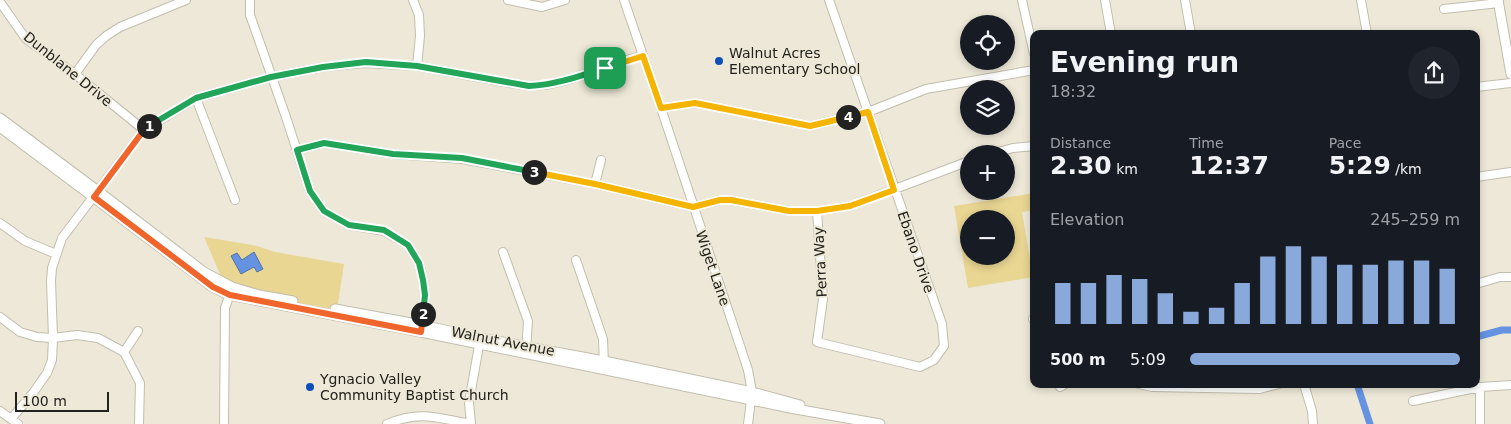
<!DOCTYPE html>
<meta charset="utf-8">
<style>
:root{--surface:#171b24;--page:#20242c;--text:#f1f3f6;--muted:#9ea1a6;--accent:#8aa9db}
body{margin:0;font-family:"DejaVu Sans",sans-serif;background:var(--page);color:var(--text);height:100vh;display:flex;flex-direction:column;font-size:19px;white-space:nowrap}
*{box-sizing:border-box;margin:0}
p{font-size:16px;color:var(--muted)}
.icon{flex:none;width:28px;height:28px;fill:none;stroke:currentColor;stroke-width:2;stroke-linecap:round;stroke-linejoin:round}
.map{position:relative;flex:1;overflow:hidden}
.details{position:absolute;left:1030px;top:30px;width:450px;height:358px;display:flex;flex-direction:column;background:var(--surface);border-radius:10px;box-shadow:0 2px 8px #0003}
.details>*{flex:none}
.controls{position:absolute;left:960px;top:15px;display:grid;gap:10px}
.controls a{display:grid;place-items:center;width:55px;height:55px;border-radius:50%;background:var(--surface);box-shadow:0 2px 8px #0003;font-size:25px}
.scale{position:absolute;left:15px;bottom:12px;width:94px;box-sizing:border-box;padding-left:5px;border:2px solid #23211b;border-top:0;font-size:14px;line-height:18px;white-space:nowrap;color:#23211b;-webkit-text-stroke:4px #ede8d7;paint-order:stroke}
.pin{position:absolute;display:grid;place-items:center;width:42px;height:42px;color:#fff;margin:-21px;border-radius:10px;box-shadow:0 2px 8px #0006}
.km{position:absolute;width:25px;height:25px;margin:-12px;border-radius:50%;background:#222;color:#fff;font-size:14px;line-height:25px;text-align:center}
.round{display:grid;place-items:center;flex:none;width:52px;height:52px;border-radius:26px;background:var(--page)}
.overview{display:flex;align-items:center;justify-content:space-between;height:85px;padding:0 20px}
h1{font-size:28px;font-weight:800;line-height:38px}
.stats{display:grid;grid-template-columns:repeat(3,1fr);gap:8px;height:85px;padding:5px 20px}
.stats div{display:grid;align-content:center}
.stats b{font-size:25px;font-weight:800}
.stats small{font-size:14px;font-weight:400}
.stats p{font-size:14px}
.chart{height:140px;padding:10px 20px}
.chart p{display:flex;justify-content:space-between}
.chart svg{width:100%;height:90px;margin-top:5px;stroke:var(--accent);stroke-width:6}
ul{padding:0 20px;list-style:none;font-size:16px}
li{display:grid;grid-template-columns:80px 60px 1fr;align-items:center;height:38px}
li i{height:12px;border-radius:6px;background:var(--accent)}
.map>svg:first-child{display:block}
.green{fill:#e9d693;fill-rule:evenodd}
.water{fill:#6593e1;stroke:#5171a6}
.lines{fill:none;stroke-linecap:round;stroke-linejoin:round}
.canal{stroke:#6593e1;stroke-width:7}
.minor-casing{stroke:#c2beae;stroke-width:10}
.tertiary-casing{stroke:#c2beae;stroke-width:11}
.minor{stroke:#fff;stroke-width:8}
.tertiary{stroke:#fff;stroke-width:9}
.split-1-casing{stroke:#fff;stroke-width:10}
.split-2-casing{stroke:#fff;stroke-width:10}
.split-3-casing{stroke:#fff;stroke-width:10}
.split-4-casing{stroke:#fff;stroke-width:10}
.split-5-casing{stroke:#fff;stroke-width:10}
.split-1{stroke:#22a559;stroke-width:6}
.split-2{stroke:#f0652b;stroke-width:6}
.split-3{stroke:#22a559;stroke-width:6}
.split-4{stroke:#f5b400;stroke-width:6}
.split-5{stroke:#f5b400;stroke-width:6}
.poi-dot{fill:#0d4fba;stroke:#ede8d7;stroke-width:2}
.labels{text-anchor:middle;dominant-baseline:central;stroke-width:4;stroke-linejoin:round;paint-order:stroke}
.poi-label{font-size:14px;fill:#23211b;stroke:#ede8d7;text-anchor:start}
.street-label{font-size:14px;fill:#23211b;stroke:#ede8d7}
</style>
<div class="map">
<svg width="1511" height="424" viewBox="0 0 1511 424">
<rect width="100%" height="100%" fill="#ede8d7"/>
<path class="green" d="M 1034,193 L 1034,210 L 1022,212 L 1033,277 L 968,288 L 954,206 ZM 969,219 L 1006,219 L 1006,256 L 969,256 Z
M 204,237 L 257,246 L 275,252 L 344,264 L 337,310 L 294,302 L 223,281 Z"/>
<path class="water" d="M 254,252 L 263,269 L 257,272 L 254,267 L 241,274 L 231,256 L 237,253 L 242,260 Z"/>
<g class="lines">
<path class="canal" d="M 1476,337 L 1502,330 L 1511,330
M 1357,384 L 1370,424"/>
<g class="minor-casing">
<path id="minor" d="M 250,0 L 250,15 L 286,117 L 310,191 L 324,211 L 349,225 L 384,231 L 408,245 L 419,263 L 423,279 L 425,295 L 421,329
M 413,0 L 419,15 L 420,36 L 417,66
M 508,0 L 542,7 L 565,0
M 624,0 L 661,108 L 748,370 L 752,392 L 748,424
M 1022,0 L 1034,54
M 1105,0 L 1111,34
M 1185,0 L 1191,34
M 1361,0 L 1367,34
M 0,2 L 26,39 L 75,74 L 144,130
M 1444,9 L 1499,3
M 75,74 L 96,45 L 106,36 L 120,27 L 186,0
M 1476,87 L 1511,83
M 196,98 L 235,200
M 661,108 L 695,103 L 810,126 L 868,112 L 926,89 L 1034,70
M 297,150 L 324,143 L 393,154 L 462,159 L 595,184 L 693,207 L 720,200 L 731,200 L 789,211 L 817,211 L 850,206 L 969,161
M 991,154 L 1013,148 L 1034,146
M 1476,177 L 1511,172
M 595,184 L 601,160
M 817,211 L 823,299 L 817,342 L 920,367 L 934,360 L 944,346 L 942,324 L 829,0
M 0,223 L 25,241 L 56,254
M 503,252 L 528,321 L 526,352
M 576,260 L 603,339 L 604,365
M 1476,284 L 1500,277 L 1511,277
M 0,317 L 20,332 L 37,337 L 53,338 L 77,335 L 98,338 L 124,352 L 140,383 L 139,424
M 1033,319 L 1034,319
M 124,352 L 138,331
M 1139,384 L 1152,387 L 1259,389 L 1279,384
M 1304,384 L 1312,411 L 1313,424
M 1060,387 L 1065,384
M 1413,401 L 1480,387 L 1511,385
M 0,411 L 18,424
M 11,419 L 33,393 L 47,373 L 52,360 L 53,338 L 51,281 L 52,268 L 62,238 L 144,130 L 196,98 L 271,77 L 323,67 L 365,63 L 417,66 L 504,82 L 529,86 L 545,85 L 567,80 L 643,55
M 224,424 L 225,308 L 231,291
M 387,424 C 420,410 438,418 471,424
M 471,424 L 469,402 L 480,340
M 1480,424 L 1480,387"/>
</g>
<g class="tertiary-casing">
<path id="tertiary" d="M 1498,0 L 1511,74
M 0,118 L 98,191 L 204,272 L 232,287 L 259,295 L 293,301
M 0,127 L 213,287 L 229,295 L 421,332 L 790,408 L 880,424
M 335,309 L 422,325 L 481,338 L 604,361 L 752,392 L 800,405"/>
</g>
<use href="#minor" class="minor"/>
<use href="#tertiary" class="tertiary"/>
</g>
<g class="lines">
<g class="split-1-casing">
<path id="split-1" d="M 149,126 L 196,98 L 271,77 L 323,67 L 366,62 L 417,66 L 529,86 C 555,85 580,76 605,68"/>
</g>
<g class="split-2-casing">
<path id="split-2" d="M 149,126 L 144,130 L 94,197 L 213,287 L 230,295 L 421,332 L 423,314"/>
</g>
<g class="split-3-casing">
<path id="split-3" d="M 423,314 L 425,295 L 423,280 L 419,263 L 408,245 L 384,230 L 349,225 L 324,211 L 310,191 L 297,150 L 324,143 L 393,154 L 462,158 L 534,172"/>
</g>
<g class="split-4-casing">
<path id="split-4" d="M 534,172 L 595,184 L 693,207 L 720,200 L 731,200 L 789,211 L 817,211 L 850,206 L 894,190 L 868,112 L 848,117"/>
</g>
<g class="split-5-casing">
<path id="split-5" d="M 605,68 L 643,56 L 661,108 L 695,103 L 810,126 L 848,117"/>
</g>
<use href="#split-1" class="split-1"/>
<use href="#split-2" class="split-2"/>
<use href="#split-3" class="split-3"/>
<use href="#split-4" class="split-4"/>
<use href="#split-5" class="split-5"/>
</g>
<g class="poi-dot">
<circle cx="719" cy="61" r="5"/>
<circle cx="310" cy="387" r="5"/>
</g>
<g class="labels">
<g class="poi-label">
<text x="729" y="53">Walnut Acres<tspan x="729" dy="16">Elementary School</tspan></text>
<text x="320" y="379">Ygnacio Valley<tspan x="320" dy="16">Community Baptist Church</tspan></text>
</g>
<g class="street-label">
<text transform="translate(68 69) rotate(39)">Dunblane Drive</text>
<text transform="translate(916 252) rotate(71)">Ebano Drive</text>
<text transform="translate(820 262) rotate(-93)">Perra Way</text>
<text transform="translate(713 268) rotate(71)">Wiget Lane</text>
<text transform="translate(503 341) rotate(11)">Walnut Avenue</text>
</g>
</g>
</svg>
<div class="controls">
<a><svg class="icon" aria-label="locate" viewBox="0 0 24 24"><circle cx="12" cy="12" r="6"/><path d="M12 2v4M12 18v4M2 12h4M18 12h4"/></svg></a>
<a><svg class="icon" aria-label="layers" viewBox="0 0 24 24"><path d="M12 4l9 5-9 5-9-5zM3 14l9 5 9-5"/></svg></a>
<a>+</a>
<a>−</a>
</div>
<div class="scale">100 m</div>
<div class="pin" style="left:605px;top:68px;background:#1e9e55"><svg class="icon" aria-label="arrive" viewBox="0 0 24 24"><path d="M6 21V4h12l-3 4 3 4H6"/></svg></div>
<b class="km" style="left:149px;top:126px">1</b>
<b class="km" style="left:423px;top:314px">2</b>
<b class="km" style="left:534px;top:172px">3</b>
<b class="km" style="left:848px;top:117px">4</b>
<section class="details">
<div class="overview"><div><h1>Evening run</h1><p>18:32</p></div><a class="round"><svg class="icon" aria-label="share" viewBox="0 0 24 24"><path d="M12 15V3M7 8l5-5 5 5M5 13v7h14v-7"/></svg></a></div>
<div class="stats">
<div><p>Distance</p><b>2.30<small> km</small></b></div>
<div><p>Time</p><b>12:37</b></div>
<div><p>Pace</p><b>5:29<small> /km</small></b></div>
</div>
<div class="chart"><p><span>Elevation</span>245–259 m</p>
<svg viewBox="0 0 160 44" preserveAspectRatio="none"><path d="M5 44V24M15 44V24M25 44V20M35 44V22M45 44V29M55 44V38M65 44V36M75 44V24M85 44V11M95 44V6M105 44V11M115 44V15M125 44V15M135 44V13M145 44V13M155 44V17"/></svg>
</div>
<ul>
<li><b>500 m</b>5:09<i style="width:100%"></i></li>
</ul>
</section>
</div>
